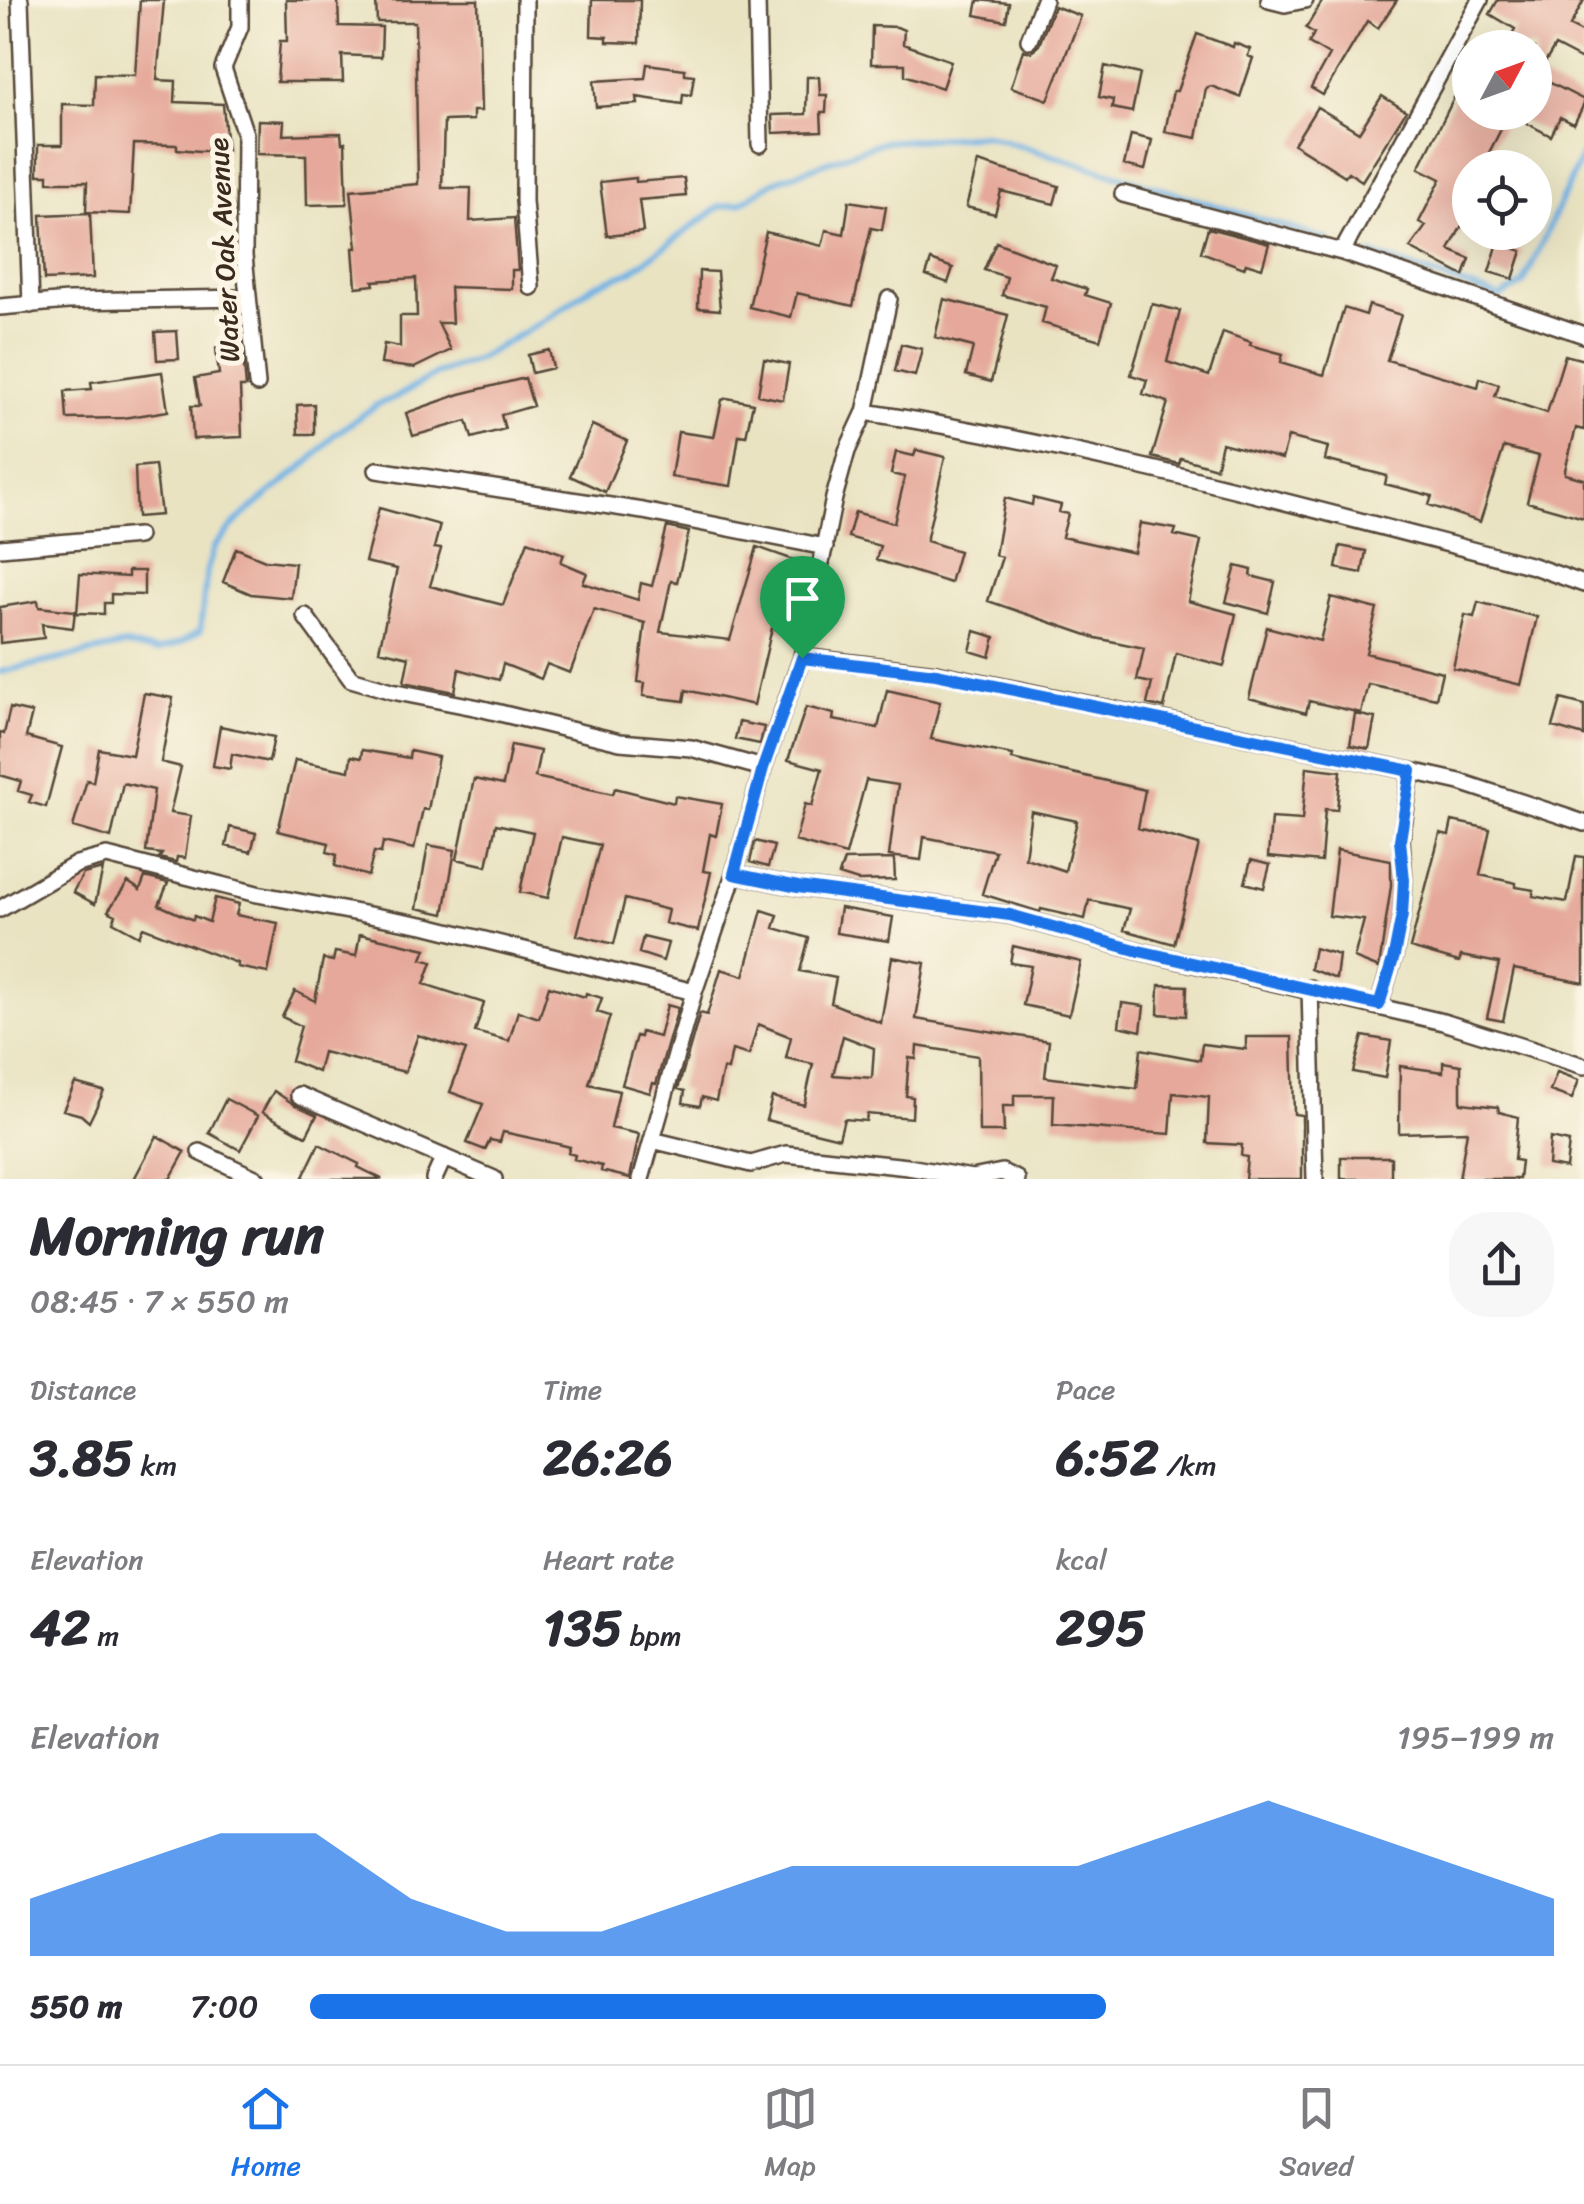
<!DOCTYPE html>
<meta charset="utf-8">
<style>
:root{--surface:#fff;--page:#f7f7f7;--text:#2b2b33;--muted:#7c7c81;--line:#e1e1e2;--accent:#1a73e8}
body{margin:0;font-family:Sriracha,sans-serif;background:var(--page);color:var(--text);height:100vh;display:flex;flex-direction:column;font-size:38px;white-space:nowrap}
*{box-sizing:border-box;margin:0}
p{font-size:32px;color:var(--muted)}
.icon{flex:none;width:55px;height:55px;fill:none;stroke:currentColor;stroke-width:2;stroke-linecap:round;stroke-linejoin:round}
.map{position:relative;height:1179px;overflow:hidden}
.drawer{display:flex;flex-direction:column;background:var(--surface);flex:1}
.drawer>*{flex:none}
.needle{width:65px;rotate:49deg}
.fabs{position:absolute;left:1452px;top:30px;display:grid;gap:20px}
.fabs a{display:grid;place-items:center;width:100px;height:100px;border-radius:50%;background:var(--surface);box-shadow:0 10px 40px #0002;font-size:50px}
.pin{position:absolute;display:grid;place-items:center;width:85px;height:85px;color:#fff;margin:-102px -42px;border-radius:50% 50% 50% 0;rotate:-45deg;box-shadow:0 0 10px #0007}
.pin .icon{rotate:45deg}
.round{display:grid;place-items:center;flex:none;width:105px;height:105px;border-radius:40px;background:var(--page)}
.head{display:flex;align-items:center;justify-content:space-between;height:170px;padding:0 30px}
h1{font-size:55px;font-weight:700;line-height:75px}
.stats{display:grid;grid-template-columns:repeat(3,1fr);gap:15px;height:170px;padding:10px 30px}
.stats div{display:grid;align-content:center}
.stats b{font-size:50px;font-weight:700}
.stats small{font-size:28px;font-weight:400}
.stats p{font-size:28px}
.chart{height:280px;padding:20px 30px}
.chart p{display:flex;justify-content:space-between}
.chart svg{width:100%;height:180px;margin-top:10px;fill:var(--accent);opacity:.7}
ul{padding:0 30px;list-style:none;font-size:32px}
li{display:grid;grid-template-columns:160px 120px 1fr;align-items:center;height:75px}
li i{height:25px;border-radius:12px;background:var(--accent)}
.menu{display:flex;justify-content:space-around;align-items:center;height:140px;border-top:2px solid var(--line);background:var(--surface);font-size:28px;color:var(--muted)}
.menu a{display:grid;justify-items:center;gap:5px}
.menu .active{color:var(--accent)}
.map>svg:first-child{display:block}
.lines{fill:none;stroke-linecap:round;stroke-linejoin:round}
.stream{stroke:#70b2e5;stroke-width:6}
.building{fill:#e5a89a;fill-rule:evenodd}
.street-casing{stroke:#554637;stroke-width:20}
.street{stroke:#fff;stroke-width:15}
.route-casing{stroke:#fff;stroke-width:20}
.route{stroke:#1a73e8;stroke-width:12}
.labels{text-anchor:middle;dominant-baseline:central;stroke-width:10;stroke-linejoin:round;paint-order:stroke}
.street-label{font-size:28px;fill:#3b2a1e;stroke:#fcf5e5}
</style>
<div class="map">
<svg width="1584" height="1179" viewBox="0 0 1584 1179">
<rect width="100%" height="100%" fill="#fcf5e5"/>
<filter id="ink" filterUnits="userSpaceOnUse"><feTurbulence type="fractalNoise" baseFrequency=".01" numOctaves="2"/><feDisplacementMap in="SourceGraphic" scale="20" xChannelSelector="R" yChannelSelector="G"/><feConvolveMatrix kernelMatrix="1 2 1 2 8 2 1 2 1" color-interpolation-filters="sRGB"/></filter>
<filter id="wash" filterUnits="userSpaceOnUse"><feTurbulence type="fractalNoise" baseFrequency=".0048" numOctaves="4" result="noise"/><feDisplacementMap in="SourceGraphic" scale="40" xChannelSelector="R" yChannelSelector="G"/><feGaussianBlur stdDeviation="2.25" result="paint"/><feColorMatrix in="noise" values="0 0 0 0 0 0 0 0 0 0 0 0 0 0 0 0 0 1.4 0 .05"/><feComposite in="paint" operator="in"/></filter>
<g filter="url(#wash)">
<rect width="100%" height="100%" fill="#e9e3c2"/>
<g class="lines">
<path class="stream" d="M 1371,254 L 1500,297 L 1523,284 L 1584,151
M 0,672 L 125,645 L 157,651 L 182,642 L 200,631 L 207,570 L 214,547 L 240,518 L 311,460 L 334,435 L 378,404 L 395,398 L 436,374 L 476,360 L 550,317 L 594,285 L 630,272 L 719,207 L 741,203 L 773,182 L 882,142 L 985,135 L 1328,240"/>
</g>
<g id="blocks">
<path class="building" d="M 140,0 L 164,0 L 157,80 L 176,81 L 175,102 L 223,104 L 227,150 L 200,151 L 177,149 L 177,145 L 134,144 L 130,214 L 86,212 L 87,182 L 48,182 L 48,175 L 38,175 L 38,145 L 62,145 L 62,104 L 94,105 L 95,74 L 135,75 Z
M 286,0 L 338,0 L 339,26 L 382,27 L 381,57 L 342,55 L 343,82 L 277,82 L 280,41 L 287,41 Z
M 376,0 L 478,0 L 481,111 L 473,111 L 473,120 L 444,121 L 442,188 L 471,188 L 470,221 L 514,218 L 518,270 L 512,270 L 512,289 L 450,287 L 452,323 L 438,323 L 451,350 L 414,368 L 381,364 L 384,344 L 400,347 L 400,316 L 417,316 L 416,278 L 373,281 L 374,285 L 356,287 L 353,248 L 357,248 L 351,190 L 418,184 L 415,22 L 377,22 Z
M 592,0 L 640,0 L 639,43 L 607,42 L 607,37 L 591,36 Z
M 978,0 L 1009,3 L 1006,21 L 975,15 Z
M 1323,0 L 1397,0 L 1378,28 L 1367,21 L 1323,95 L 1311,88 L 1329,55 L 1309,43 L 1314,33 L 1306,28 Z
M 1498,0 L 1584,0 L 1570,26 L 1584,33 L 1584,61 L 1555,46 L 1537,76 L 1584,100 L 1584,104 L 1574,124 L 1560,117 L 1551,136 L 1509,114 L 1481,168 L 1470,168 L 1470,210 L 1449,250 L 1470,259 L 1464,276 L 1410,248 L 1426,226 L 1419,222 L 1441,179 L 1419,168 L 1470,66 L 1470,112 L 1535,112 L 1535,48 L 1504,48 L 1515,29 L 1490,14 Z
M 1054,6 L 1081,16 L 1048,100 L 1011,87 L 1023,50 L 1031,52 L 1039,45 Z
M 872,26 L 897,27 L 904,30 L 903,44 L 951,61 L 942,88 L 905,75 L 905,64 L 871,64 Z
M 1197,34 L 1233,47 L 1234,43 L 1250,49 L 1248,56 L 1253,58 L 1240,97 L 1211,86 L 1206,88 L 1197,138 L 1165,132 L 1173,91 L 1177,91 Z
M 647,64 L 685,69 L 685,74 L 694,75 L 691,95 L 683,94 L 682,104 L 637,97 L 638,104 L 596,107 L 594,81 L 645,78 Z
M 1105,66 L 1140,74 L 1132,112 L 1112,108 L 1113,100 L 1099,97 Z
M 807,77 L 819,77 L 820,95 L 827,95 L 826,112 L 821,112 L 822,131 L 773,133 L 772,115 L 806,114 Z
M 1382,96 L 1406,111 L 1362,181 L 1348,172 L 1345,176 L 1294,144 L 1317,107 L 1359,132 Z
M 258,120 L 284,121 L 283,135 L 341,133 L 342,143 L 345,142 L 347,204 L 307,205 L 306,155 L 257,154 Z
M 1131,135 L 1152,140 L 1145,170 L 1124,165 Z
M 978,162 L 1059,186 L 1054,204 L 1001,191 L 995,214 L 966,207 Z
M 636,178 L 636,182 L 684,178 L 686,196 L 639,200 L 643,232 L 607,236 L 600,182 Z
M 849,201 L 886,207 L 882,230 L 871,228 L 853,306 L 797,293 L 791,317 L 749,307 L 766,232 L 822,246 L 826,230 L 844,234 Z
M 90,213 L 93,278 L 44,280 L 41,215 Z
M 1208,228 L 1269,244 L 1262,268 L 1246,263 L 1244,268 L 1201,252 Z
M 996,242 L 1056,265 L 1051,278 L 1087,289 L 1085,295 L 1111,303 L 1100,340 L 1042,323 L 1046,307 L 1002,295 L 1007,277 L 984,270 Z
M 1498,243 L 1522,251 L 1513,279 L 1489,272 Z
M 931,260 L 953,268 L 948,283 L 926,275 Z
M 699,271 L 717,272 L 720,310 L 698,308 Z
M 944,299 L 1008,315 L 991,382 L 966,375 L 973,347 L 935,337 Z
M 1152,304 L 1180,311 L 1167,362 L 1209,376 L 1223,332 L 1251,342 L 1250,345 L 1283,354 L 1281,362 L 1324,375 L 1344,308 L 1366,315 L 1369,305 L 1401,315 L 1387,360 L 1478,387 L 1480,378 L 1499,384 L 1495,396 L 1547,413 L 1565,355 L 1584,360 L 1584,430 L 1576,428 L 1565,470 L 1565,474 L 1584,479 L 1584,518 L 1527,502 L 1539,456 L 1504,447 L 1480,522 L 1429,505 L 1432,496 L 1385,484 L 1387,476 L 1325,460 L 1328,447 L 1288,437 L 1282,459 L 1222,443 L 1216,468 L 1181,458 L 1179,464 L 1152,457 L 1168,402 L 1143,394 L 1147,380 L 1131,375 Z
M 177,331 L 179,359 L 157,360 L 155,332 Z
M 242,344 L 246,387 L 240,387 L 242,437 L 193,439 L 191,406 L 200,406 L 195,378 L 219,374 L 216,348 Z
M 901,344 L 922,349 L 915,376 L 895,371 Z
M 549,350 L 553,368 L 532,373 L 528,355 Z
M 764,359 L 789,364 L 783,400 L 758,395 Z
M 162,372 L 168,411 L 123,418 L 67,419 L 65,391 L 92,389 L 91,382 Z
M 525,378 L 533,406 L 501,415 L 505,429 L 472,438 L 467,421 L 413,436 L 406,413 L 460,394 Z
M 727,398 L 753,403 L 746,436 L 739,435 L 731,486 L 671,477 L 678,432 L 714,437 L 722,400 Z
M 314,404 L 314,434 L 298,434 L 297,405 Z
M 592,425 L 627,441 L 605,492 L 570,476 Z
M 916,450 L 945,457 L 927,537 L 927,541 L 959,551 L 950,583 L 876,560 L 880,546 L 848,537 L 855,512 L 894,523 L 905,477 L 891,474 L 896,452 L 914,456 Z
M 155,465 L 161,515 L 137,517 L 135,467 Z
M 1005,498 L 1032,505 L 1033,498 L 1061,505 L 1059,512 L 1068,514 L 1062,537 L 1134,553 L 1140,523 L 1176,529 L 1174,535 L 1201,541 L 1188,601 L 1236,614 L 1224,666 L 1176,653 L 1164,708 L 1147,704 L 1152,683 L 1137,680 L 1144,648 L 1096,638 L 988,601 L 1002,557 L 995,555 Z
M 379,508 L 440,525 L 434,548 L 441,549 L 430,586 L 503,605 L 528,541 L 564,554 L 561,562 L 587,573 L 583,583 L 638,600 L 641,583 L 652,586 L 667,527 L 689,532 L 677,582 L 671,581 L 660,632 L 730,640 L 757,547 L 800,562 L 784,609 L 794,612 L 788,633 L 772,628 L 754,705 L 686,690 L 684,701 L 643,696 L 645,683 L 638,682 L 645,623 L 594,609 L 570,673 L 547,664 L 541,679 L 503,664 L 499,680 L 459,669 L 455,692 L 404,682 L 409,657 L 379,650 L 397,569 L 365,562 Z
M 1340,546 L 1366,551 L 1362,573 L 1336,568 Z
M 236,548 L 265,560 L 295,563 L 291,598 L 251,594 L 223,582 Z
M 1236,566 L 1252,570 L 1251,576 L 1275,582 L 1268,613 L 1226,602 Z
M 128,571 L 144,571 L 144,595 L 111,594 L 111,603 L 104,603 L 104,614 L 77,613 L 80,574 L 128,577 Z
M 1331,597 L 1377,609 L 1366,653 L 1442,672 L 1436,698 L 1368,684 L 1361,713 L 1309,701 L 1306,713 L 1249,698 L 1267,627 L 1320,641 Z
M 38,601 L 39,607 L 75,611 L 73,628 L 42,624 L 44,638 L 0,643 L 0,607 Z
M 1478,602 L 1537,617 L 1521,685 L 1453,668 L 1465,615 L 1474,617 Z
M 975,631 L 995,637 L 990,657 L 970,651 Z
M 887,690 L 940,702 L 931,739 L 1013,755 L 1012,759 L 1145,790 L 1138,828 L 1199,845 L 1174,944 L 1124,930 L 1130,909 L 1089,900 L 1085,919 L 1041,909 L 1040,912 L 982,894 L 995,851 L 924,837 L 921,860 L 889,856 L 898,785 L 866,780 L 846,855 L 795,841 L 805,804 L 812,806 L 822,769 L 788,760 L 806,707 L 834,714 L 833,720 L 878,728 ZM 1031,811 L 1077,821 L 1065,871 L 1025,858 Z
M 144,693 L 173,698 L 161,762 L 181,767 L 170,813 L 191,816 L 185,858 L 177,857 L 176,862 L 159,858 L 162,854 L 146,852 L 154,790 L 123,783 L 111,838 L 73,827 L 87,780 L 93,782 L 99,749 L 132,755 Z
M 1561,699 L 1584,705 L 1584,736 L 1553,727 Z
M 10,708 L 32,713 L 26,737 L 62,747 L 46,807 L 29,802 L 32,795 L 18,791 L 21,781 L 0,775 L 0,732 L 4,734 Z
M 1355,714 L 1375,718 L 1369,749 L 1350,745 Z
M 739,722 L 764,727 L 760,744 L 735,739 Z
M 220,726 L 274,737 L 269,762 L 232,754 L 230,769 L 213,766 Z
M 511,745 L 540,751 L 535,777 L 613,794 L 615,788 L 674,803 L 675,796 L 722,804 L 716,836 L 710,834 L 703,871 L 711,872 L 698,931 L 665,923 L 668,910 L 625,899 L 614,944 L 577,935 L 600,845 L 562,837 L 548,898 L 520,892 L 533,832 L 496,824 L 487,866 L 457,859 L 474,779 L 503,785 Z
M 362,750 L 409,758 L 410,751 L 438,757 L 428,810 L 423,809 L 414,849 L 383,842 L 381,853 L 374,852 L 368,876 L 335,866 L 337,855 L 327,852 L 329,843 L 278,831 L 295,760 L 349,771 L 351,756 L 361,758 Z
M 1307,767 L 1341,771 L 1337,810 L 1325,809 L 1321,862 L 1268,857 L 1271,818 L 1302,820 Z
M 1452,821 L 1490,829 L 1480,875 L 1516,883 L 1516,887 L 1534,890 L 1533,896 L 1567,902 L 1576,856 L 1584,857 L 1584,983 L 1514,969 L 1503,1021 L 1487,1018 L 1499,963 L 1461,956 L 1459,962 L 1410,948 L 1440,833 L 1449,835 Z
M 230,827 L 256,833 L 251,852 L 226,846 Z
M 755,841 L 774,846 L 768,867 L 750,862 Z
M 428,845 L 455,850 L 444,914 L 417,908 Z
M 1337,850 L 1391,860 L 1391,886 L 1379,968 L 1354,958 L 1364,920 L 1329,916 Z
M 894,859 L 895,880 L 858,881 L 839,875 L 844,860 Z
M 1251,860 L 1270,865 L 1264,888 L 1245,883 Z
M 103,869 L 95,904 L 73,892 L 83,874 Z
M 145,877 L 168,883 L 159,905 L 193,920 L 194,916 L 209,922 L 215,898 L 239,904 L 236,915 L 278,923 L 268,973 L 237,967 L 237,963 L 143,927 L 139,936 L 113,922 L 116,915 L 108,911 L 128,882 L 140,890 Z
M 840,908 L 893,917 L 889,941 L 836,933 Z
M 762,910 L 778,915 L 774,928 L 809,938 L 800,971 L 836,978 L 831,1003 L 881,1023 L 892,957 L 925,963 L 916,1019 L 1049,1041 L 1045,1077 L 1137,1089 L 1141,1049 L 1200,1060 L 1202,1044 L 1246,1049 L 1246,1037 L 1292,1037 L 1294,1114 L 1302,1115 L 1302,1179 L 1245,1179 L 1247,1157 L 1241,1156 L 1242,1145 L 1207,1143 L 1209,1097 L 1173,1093 L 1170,1134 L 1053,1125 L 1054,1095 L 1014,1095 L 1014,1106 L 1003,1106 L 1004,1132 L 979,1132 L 978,1056 L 917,1046 L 916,1059 L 909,1058 L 906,1096 L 913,1097 L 912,1118 L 867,1114 L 866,1121 L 844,1119 L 839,1138 L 766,1120 L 772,1097 L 804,1105 L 813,1064 L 786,1058 L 791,1037 L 758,1024 L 749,1055 L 732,1050 L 728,1070 L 723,1069 L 716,1101 L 702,1097 L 700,1106 L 683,1103 L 685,1091 L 678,1089 L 700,1013 L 707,1015 L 721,969 L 744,976 ZM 843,1036 L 874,1048 L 872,1078 L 833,1075 Z
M 360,934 L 426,949 L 422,959 L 432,962 L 424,984 L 484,1003 L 475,1032 L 509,1041 L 518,1011 L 539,1018 L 549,986 L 585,997 L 586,993 L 602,998 L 597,1012 L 610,1016 L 589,1084 L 619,1091 L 611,1128 L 639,1134 L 630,1178 L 601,1171 L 602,1166 L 574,1159 L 575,1155 L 568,1153 L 570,1147 L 554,1143 L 503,1132 L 500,1142 L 490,1140 L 485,1150 L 467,1143 L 483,1104 L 450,1092 L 466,1050 L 418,1035 L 405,1072 L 323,1052 L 318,1072 L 291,1061 L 301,1026 L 282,1017 L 295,991 L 315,1001 L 323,959 L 333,961 L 335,952 L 356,956 Z
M 643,937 L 668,943 L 663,961 L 639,953 Z
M 1013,946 L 1081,962 L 1069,1015 L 1023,1005 L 1031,966 L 1010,963 Z
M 1314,948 L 1339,955 L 1336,979 L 1310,969 Z
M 1159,985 L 1187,986 L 1186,1016 L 1158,1014 Z
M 1122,1003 L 1144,1006 L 1141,1031 L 1119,1026 Z
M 667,1005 L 678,1008 L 656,1084 L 653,1083 L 650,1093 L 622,1085 L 636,1036 L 640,1037 L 641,1032 L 659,1037 Z
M 1363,1036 L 1391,1041 L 1385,1078 L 1353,1072 Z
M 1443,1062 L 1461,1065 L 1461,1103 L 1498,1107 L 1499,1112 L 1518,1117 L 1514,1160 L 1521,1161 L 1519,1179 L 1459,1179 L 1467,1131 L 1399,1133 L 1400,1066 L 1443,1072 Z
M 1557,1072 L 1579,1080 L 1572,1099 L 1550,1091 Z
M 75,1083 L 104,1091 L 89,1122 L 81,1115 L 63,1110 Z
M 274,1091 L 295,1105 L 317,1115 L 306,1136 L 262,1112 Z
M 226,1099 L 258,1116 L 240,1150 L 209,1133 Z
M 157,1136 L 185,1152 L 170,1179 L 134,1179 Z
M 1550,1138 L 1569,1142 L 1566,1168 L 1548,1165 Z
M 319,1144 L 359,1164 L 358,1167 L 382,1179 L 302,1179 Z
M 1341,1157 L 1391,1157 L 1391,1179 L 1341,1179 Z"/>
</g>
</g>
<g filter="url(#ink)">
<use href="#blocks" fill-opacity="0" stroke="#554637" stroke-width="2.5"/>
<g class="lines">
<g class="street-casing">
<path id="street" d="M 20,0 L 31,305
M 240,0 L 240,27 L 223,68 L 245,134 L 244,256 L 257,384
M 525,0 L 524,201 L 531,287
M 757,0 L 760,144
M 1269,0 L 1285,4 L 1305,0
M 1029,40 L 1044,0
M 1123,194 L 1342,252 L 1584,335
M 1342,252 L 1480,0
M 0,307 L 68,301 L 248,298
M 865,412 C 1090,447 1312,509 1533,566 L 1584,584
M 377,470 L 643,511 L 825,547
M 0,548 L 138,536
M 305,616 L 351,679 L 392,691 L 479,708 L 620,742 L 691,748 L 763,768
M 802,657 L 936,673 L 1411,771 L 1460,782 L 1584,823
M 734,874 L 798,887 L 1010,915 L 1139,951 L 1443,1022 L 1584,1066
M 0,909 L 77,864 L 107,856 L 257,894 L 428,926 L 694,992
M 1310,988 L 1315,1179
M 1379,1005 L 1394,956 L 1402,915 L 1404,881 L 1401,840 L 1411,771
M 299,1095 L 494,1179
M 652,1140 L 751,1164 L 786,1154 L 908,1167 L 972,1178 L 1002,1172 L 1017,1179
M 200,1152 L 257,1179
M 434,1179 L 444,1157
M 641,1179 L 694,992 L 734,874 L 763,768 L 802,657 L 834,498 L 847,451 L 865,412 L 889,299"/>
</g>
<use href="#street" class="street"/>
</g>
</g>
<g class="lines" filter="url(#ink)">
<g class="route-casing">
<path id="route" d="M 802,658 L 936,674 L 1411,771 L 1400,840 L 1404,880 L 1402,915 L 1394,956 L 1379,1005 L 1139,951 L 1010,915 L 798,887 L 734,874 L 763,768 Z"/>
</g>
<use href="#route" class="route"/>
</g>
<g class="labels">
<g class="street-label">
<text transform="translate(224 250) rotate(-93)">Water Oak Avenue</text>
</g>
</g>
</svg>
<div class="fabs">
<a><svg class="needle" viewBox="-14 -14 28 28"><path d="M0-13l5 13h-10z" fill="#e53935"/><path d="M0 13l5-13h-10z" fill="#7c7c81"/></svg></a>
<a><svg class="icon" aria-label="locate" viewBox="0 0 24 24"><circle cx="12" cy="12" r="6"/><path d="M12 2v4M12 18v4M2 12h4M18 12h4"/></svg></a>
</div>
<div class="pin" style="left:802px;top:658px;background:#1e9e55"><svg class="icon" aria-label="arrive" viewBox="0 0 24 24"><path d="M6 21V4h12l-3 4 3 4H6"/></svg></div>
</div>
<section class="drawer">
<div class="head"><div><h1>Morning run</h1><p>08:45 · 7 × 550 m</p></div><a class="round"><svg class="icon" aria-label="share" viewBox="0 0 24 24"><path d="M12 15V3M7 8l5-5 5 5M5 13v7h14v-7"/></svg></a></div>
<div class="stats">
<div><p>Distance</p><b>3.85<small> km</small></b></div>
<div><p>Time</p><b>26:26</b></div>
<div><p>Pace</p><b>6:52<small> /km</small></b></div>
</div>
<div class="stats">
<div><p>Elevation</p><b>42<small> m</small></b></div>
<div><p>Heart rate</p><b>135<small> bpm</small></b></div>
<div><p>kcal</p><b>295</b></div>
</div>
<div class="chart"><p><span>Elevation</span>195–199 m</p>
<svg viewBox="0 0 160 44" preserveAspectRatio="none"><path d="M0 44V30L10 22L20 14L30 14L40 30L50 38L60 38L70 30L80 22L90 22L100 22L110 22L120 14L130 6L140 14L150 22L160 30V44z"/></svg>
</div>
<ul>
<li><b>550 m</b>7:00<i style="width:64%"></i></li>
</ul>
</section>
<nav class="menu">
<a class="active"><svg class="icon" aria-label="home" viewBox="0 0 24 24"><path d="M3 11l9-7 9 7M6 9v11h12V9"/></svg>Home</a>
<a><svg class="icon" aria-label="map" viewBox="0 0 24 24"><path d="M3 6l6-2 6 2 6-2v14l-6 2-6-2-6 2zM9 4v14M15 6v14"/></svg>Map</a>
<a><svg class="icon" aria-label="saved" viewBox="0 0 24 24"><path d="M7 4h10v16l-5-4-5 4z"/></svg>Saved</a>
</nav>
